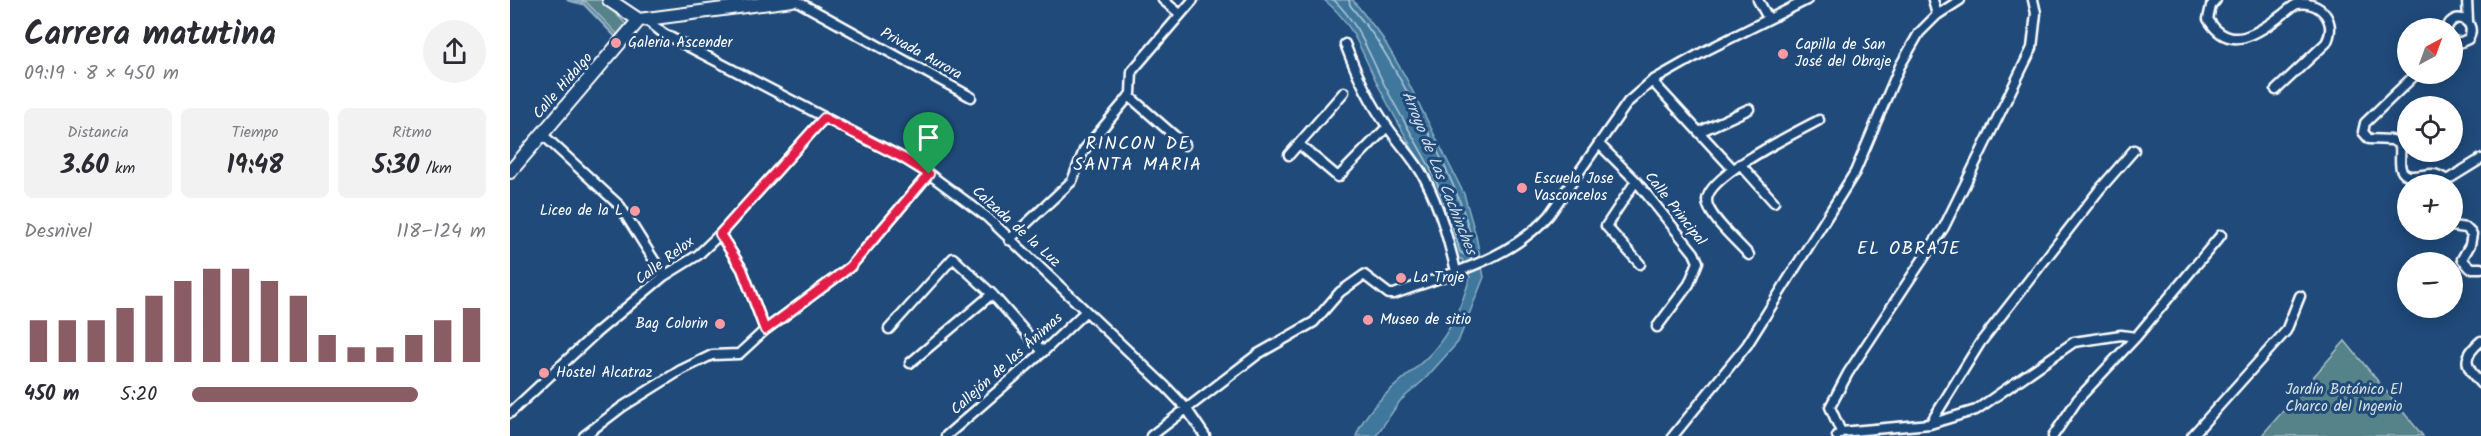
<!DOCTYPE html>
<html lang="es">
<meta charset="utf-8">
<style>
:root{--surface:#fff;--page:#f2f2f3;--text:#2b2b33;--muted:#7c7c81;--accent:#8a5d65}
body{margin:0;font-family:Kalam,sans-serif;background:var(--page);color:var(--text);height:100vh;display:flex;flex-direction:column;font-size:22px;white-space:nowrap}
*{box-sizing:border-box;margin:0}
p{font-size:20px;color:var(--muted)}
.icon{flex:none;width:33px;height:33px;fill:none;stroke:currentColor;stroke-width:2;stroke-linecap:round;stroke-linejoin:round}
.map{position:relative;flex:1;overflow:hidden}
.drawer{display:flex;flex-direction:column;background:var(--surface);width:510px}
.drawer>*{flex:none}
.needle{width:39px;rotate:41deg}
.fabs{position:absolute;left:1887px;top:18px;display:grid;gap:12px}
.fabs a{display:grid;place-items:center;width:66px;height:66px;border-radius:50%;background:var(--surface);box-shadow:0 3px 15px #0003;font-size:30px}
.pin{position:absolute;display:grid;place-items:center;width:51px;height:51px;color:#fff;margin:-62px -26px;border-radius:50% 50% 50% 0;rotate:-45deg;box-shadow:0 0 6px #0007}
.pin .icon{rotate:45deg}
.round{display:grid;place-items:center;flex:none;width:63px;height:63px;border-radius:32px;background:var(--page)}
.summary{display:flex;align-items:center;justify-content:space-between;height:102px;padding:0 24px}
h1{font-size:33px;font-weight:600;line-height:45px}
.metrics{display:grid;grid-template-columns:repeat(3,1fr);gap:9px;height:102px;padding:6px 24px}
.metrics div{display:grid;align-content:center;border-radius:9px;background:var(--page);text-align:center}
.metrics b{font-size:26px;font-weight:600}
.metrics small{font-size:16px;font-weight:400}
.metrics p{font-size:16px}
.chart{height:168px;padding:12px 24px}
.chart p{display:flex;justify-content:space-between}
.chart svg{width:100%;height:108px;margin-top:6px;stroke:var(--accent);stroke-width:6}
ul{padding:0 24px;list-style:none;font-size:20px}
li{display:grid;grid-template-columns:96px 72px 1fr;align-items:center;height:45px}
li i{height:15px;border-radius:8px;background:var(--accent)}
main{display:flex;flex:1;min-height:0}
.map>svg:first-child{display:block}
.green{fill:#57828a;stroke:#abc0c4;stroke-width:1.5}
.water{fill:#41789d;stroke:#8daec4;stroke-width:1.5}
.lines{fill:none;stroke-linecap:round;stroke-linejoin:round}
.shore{stroke:#b3c9d8;stroke-width:1.5}
.stream{stroke:#8daec4;stroke-width:3}
.minor-casing{stroke:#fff;stroke-width:13}
.secondary-casing{stroke:#fff;stroke-width:16}
.minor{stroke:#1f4a7a;stroke-width:8}
.secondary{stroke:#1f4a7a;stroke-width:12}
.route-casing{stroke:#fff;stroke-width:12}
.route{stroke:#e11d48;stroke-width:8}
.poi-dot{fill:#ff9aa2;stroke:#1f4a7a;stroke-width:2}
.labels{text-anchor:middle;dominant-baseline:central;stroke-width:6;stroke-linejoin:round;paint-order:stroke}
.poi-label{font-size:15px;fill:#fff;stroke:#1f4a7a;text-anchor:start}
.street-label{font-size:15px;fill:#fff;stroke:#1f4a7a}
.park-label{font-size:15px;fill:#d5e0e2;stroke:#1f4a7a}
.water-label{font-size:16px;font-style:italic;fill:#d0dde6;stroke:#1f4a7a}
.quarter-label{font-size:18px;letter-spacing:1.5px;fill:#fff;stroke:#1f4a7a}
</style>
<main>
<section class="drawer">
<div class="summary"><div><h1>Carrera matutina</h1><p>09:19 · 8 × 450 m</p></div><a class="round"><svg class="icon" aria-label="share" viewBox="0 0 24 24"><path d="M12 15V3M7 8l5-5 5 5M5 13v7h14v-7"/></svg></a></div>
<div class="metrics">
<div><p>Distancia</p><b>3.60<small> km</small></b></div>
<div><p>Tiempo</p><b>19:48</b></div>
<div><p>Ritmo</p><b>5:30<small> /km</small></b></div>
</div>
<div class="chart"><p><span>Desnivel</span>118–124 m</p>
<svg viewBox="0 0 160 44" preserveAspectRatio="none"><path d="M5 44V27M15 44V27M25 44V27M35 44V22M45 44V17M55 44V11M65 44V6M75 44V6M85 44V11M95 44V17M105 44V33M115 44V38M125 44V38M135 44V33M145 44V27M155 44V22"/></svg>
</div>
<ul>
<li><b>450 m</b>5:20<i style="width:77%"></i></li>
</ul>
</section>
<div class="map">
<svg width="1971" height="436" viewBox="0 0 1971 436">
<rect width="100%" height="100%" fill="#1f4a7a"/>
<filter id="ink" filterUnits="userSpaceOnUse"><feTurbulence type="fractalNoise" baseFrequency=".0167" numOctaves="2"/><feDisplacementMap in="SourceGraphic" scale="12" xChannelSelector="R" yChannelSelector="G"/><feConvolveMatrix kernelMatrix="1 2 1 2 8 2 1 2 1" color-interpolation-filters="sRGB"/></filter>
<g filter="url(#ink)">
<path class="green" d="M 67,0 L 92,0 L 118,26 L 109,36 L 76,2 Z
M 1835,341 L 1913,436 L 1751,436 Z"/>
<path class="water" d="M 814,0 L 843,0 L 872,37 L 895,76 L 954,194 L 966,236 L 974,277 L 948,342 L 915,379 L 890,401 L 866,436 L 846,436 C 859,399 898,379 923,351 C 942,329 952,305 960,277 L 952,259 L 946,261 C 940,242 936,222 929,203 C 912,161 886,122 866,81 C 851,51 842,21 814,0 Z"/>
<g class="lines">
<path class="shore" d="M 824,0 C 848,23 857,49 871,78 C 885,107 902,134 917,162 C 932,191 941,221 950,252 L 961,259 C 974,227 889,74 868,42 C 860,29 849,17 840,5 L 839,0"/>
<path class="stream" d="M 58,0 L 74,4 L 107,38"/>
<g class="minor-casing">
<path id="minor" d="M 285,0 L 461,97
M 653,0 L 670,14
M 1248,0 L 1258,18
M 1423,0 L 1427,15
M 1706,0 L 1701,6 L 1698,19 C 1719,54 1747,34 1772,15 C 1777,11 1782,6 1787,4 C 1811,0 1828,22 1816,43 L 1766,90
M 1957,0 L 1958,21
M 134,18 L 154,34 L 393,158 L 419,174 L 477,217 L 656,387 L 676,408 L 695,436
M 1937,28 C 1944,9 1969,22 1958,39 L 1949,43 L 1942,40
M 835,44 C 846,73 859,101 877,126 C 889,144 905,159 915,179 C 930,208 938,239 946,271
M 1906,74 L 1855,123 L 1853,132 L 1859,139 L 1882,140 L 1890,145 C 1891,153 1889,163 1891,169 C 1896,182 1914,173 1923,174 C 1928,174 1933,178 1937,180
M 1142,81 L 1222,168
M 619,96 L 675,145
M 1189,132 L 1239,109
M 32,134 L 110,206 L 154,276
M 789,144 L 828,177 L 877,127
M 1090,145 L 1126,181 L 1184,253 L 1188,262 L 1179,284 L 1147,327
M 779,155 L 834,92
M 1230,164 L 1264,202
M 1126,181 L 1096,226 L 1130,264
M 1936,184 L 1937,180 L 1971,159
M 1942,226 L 1956,228 L 1962,234 L 1960,245 L 1952,259 L 1960,268 L 1971,268
M 210,234 L 232,269 L 255,330
M 499,240 L 562,181 L 574,150 L 621,94 L 622,71 L 683,0
M 1239,255 C 1229,243 1196,215 1197,200 C 1198,175 1287,132 1309,120
M 379,329 L 443,258 L 482,294 L 533,352
M 1971,341 C 1951,358 1955,366 1971,384
M 400,363 L 482,294
M 0,413 L 86,333 L 154,276 L 188,255 L 210,234 L 314,118
M 1420,424 L 1470,343 L 1590,189 L 1624,150
M 1331,432 L 1320,407 L 1338,373 L 1434,227 L 1522,48 L 1526,13 L 1523,0
M 74,436 L 112,407 L 171,370 L 202,355 L 229,354 L 255,330 L 340,267 L 419,174
M 436,436 L 533,352 L 576,311
M 641,436 L 748,354 L 804,322 L 830,292 L 854,275 L 879,294 L 884,294 C 938,274 1000,260 1039,215 L 1118,102 L 1142,81 L 1195,51 L 1297,0
M 1163,436 L 1237,345 L 1345,172 L 1390,66 L 1409,33 L 1427,15 L 1450,0
M 1327,436 L 1331,432 L 1420,424 L 1466,410 L 1564,342 L 1611,335 L 1626,337
M 1543,436 L 1568,399 L 1626,337 L 1711,235
M 1682,436 L 1776,331 L 1790,296"/>
</g>
<g class="secondary-casing">
<path id="secondary" d="M 99,0 L 129,20
M 129,20 L 282,0
M 0,172 L 129,20"/>
</g>
<use href="#minor" class="minor"/>
<use href="#secondary" class="secondary"/>
</g>
</g>
<g class="lines" filter="url(#ink)">
<g class="route-casing">
<path id="route" d="M 314,118 L 393,158 L 419,174 L 340,267 L 255,330 L 232,269 L 210,234 Z"/>
</g>
<use href="#route" class="route"/>
</g>
<g class="poi-dot">
<circle cx="106" cy="43" r="6"/>
<circle cx="1273" cy="54" r="6"/>
<circle cx="1012" cy="188" r="6"/>
<circle cx="125" cy="211" r="6"/>
<circle cx="891" cy="278" r="6"/>
<circle cx="858" cy="320" r="6"/>
<circle cx="210" cy="324" r="6"/>
<circle cx="34" cy="373" r="6"/>
</g>
<g class="labels">
<g class="poi-label">
<text x="118" y="43">Galeria Ascender</text>
<text x="1285" y="45">Capilla de San<tspan x="1285" dy="17">José del Obraje</tspan></text>
<text x="1024" y="179">Escuela Jose<tspan x="1024" dy="17">Vasconcelos</tspan></text>
<text x="113" y="211" text-anchor="end">Liceo de la L</text>
<text x="903" y="278">La Troje</text>
<text x="870" y="320">Museo de sitio</text>
<text x="198" y="324" text-anchor="end">Bag Colorin</text>
<text x="46" y="373">Hostel Alcatraz</text>
</g>
<g class="street-label">
<text transform="translate(411 54) rotate(29)">Privada Aurora</text>
<text transform="translate(53 86) rotate(-49)">Calle Hidalgo</text>
<text transform="translate(1165 209) rotate(52)">Calle Principal</text>
<text transform="translate(506 227) rotate(42)">Calzada de la Luz</text>
<text transform="translate(155 261) rotate(-37)">Calle Relox</text>
<text transform="translate(497 364) rotate(-42)">Callejón de las Ánimas</text>
</g>
<g class="park-label">
<text x="1834" y="390">Jardín Botánico El<tspan x="1834" dy="17">Charco del Ingenio</tspan></text>
</g>
<g class="water-label">
<text transform="translate(929 173) rotate(68)">Arroyo de Las Cachinches</text>
</g>
<g class="quarter-label">
<text x="628" y="144">RINCON DE<tspan x="628" dy="21">SANTA MARIA</tspan></text>
<text x="1399" y="249">EL OBRAJE</text>
</g>
</g>
</svg>
<div class="fabs">
<a><svg class="needle" viewBox="-14 -14 28 28"><path d="M0-13l5 13h-10z" fill="#e53935"/><path d="M0 13l5-13h-10z" fill="#7c7c81"/></svg></a>
<a><svg class="icon" aria-label="locate" viewBox="0 0 24 24"><circle cx="12" cy="12" r="6"/><path d="M12 2v4M12 18v4M2 12h4M18 12h4"/></svg></a>
<a>+</a>
<a>−</a>
</div>
<div class="pin" style="left:419px;top:174px;background:#1e9e55"><svg class="icon" aria-label="arrive" viewBox="0 0 24 24"><path d="M6 21V4h12l-3 4 3 4H6"/></svg></div>
</div>
</main>
